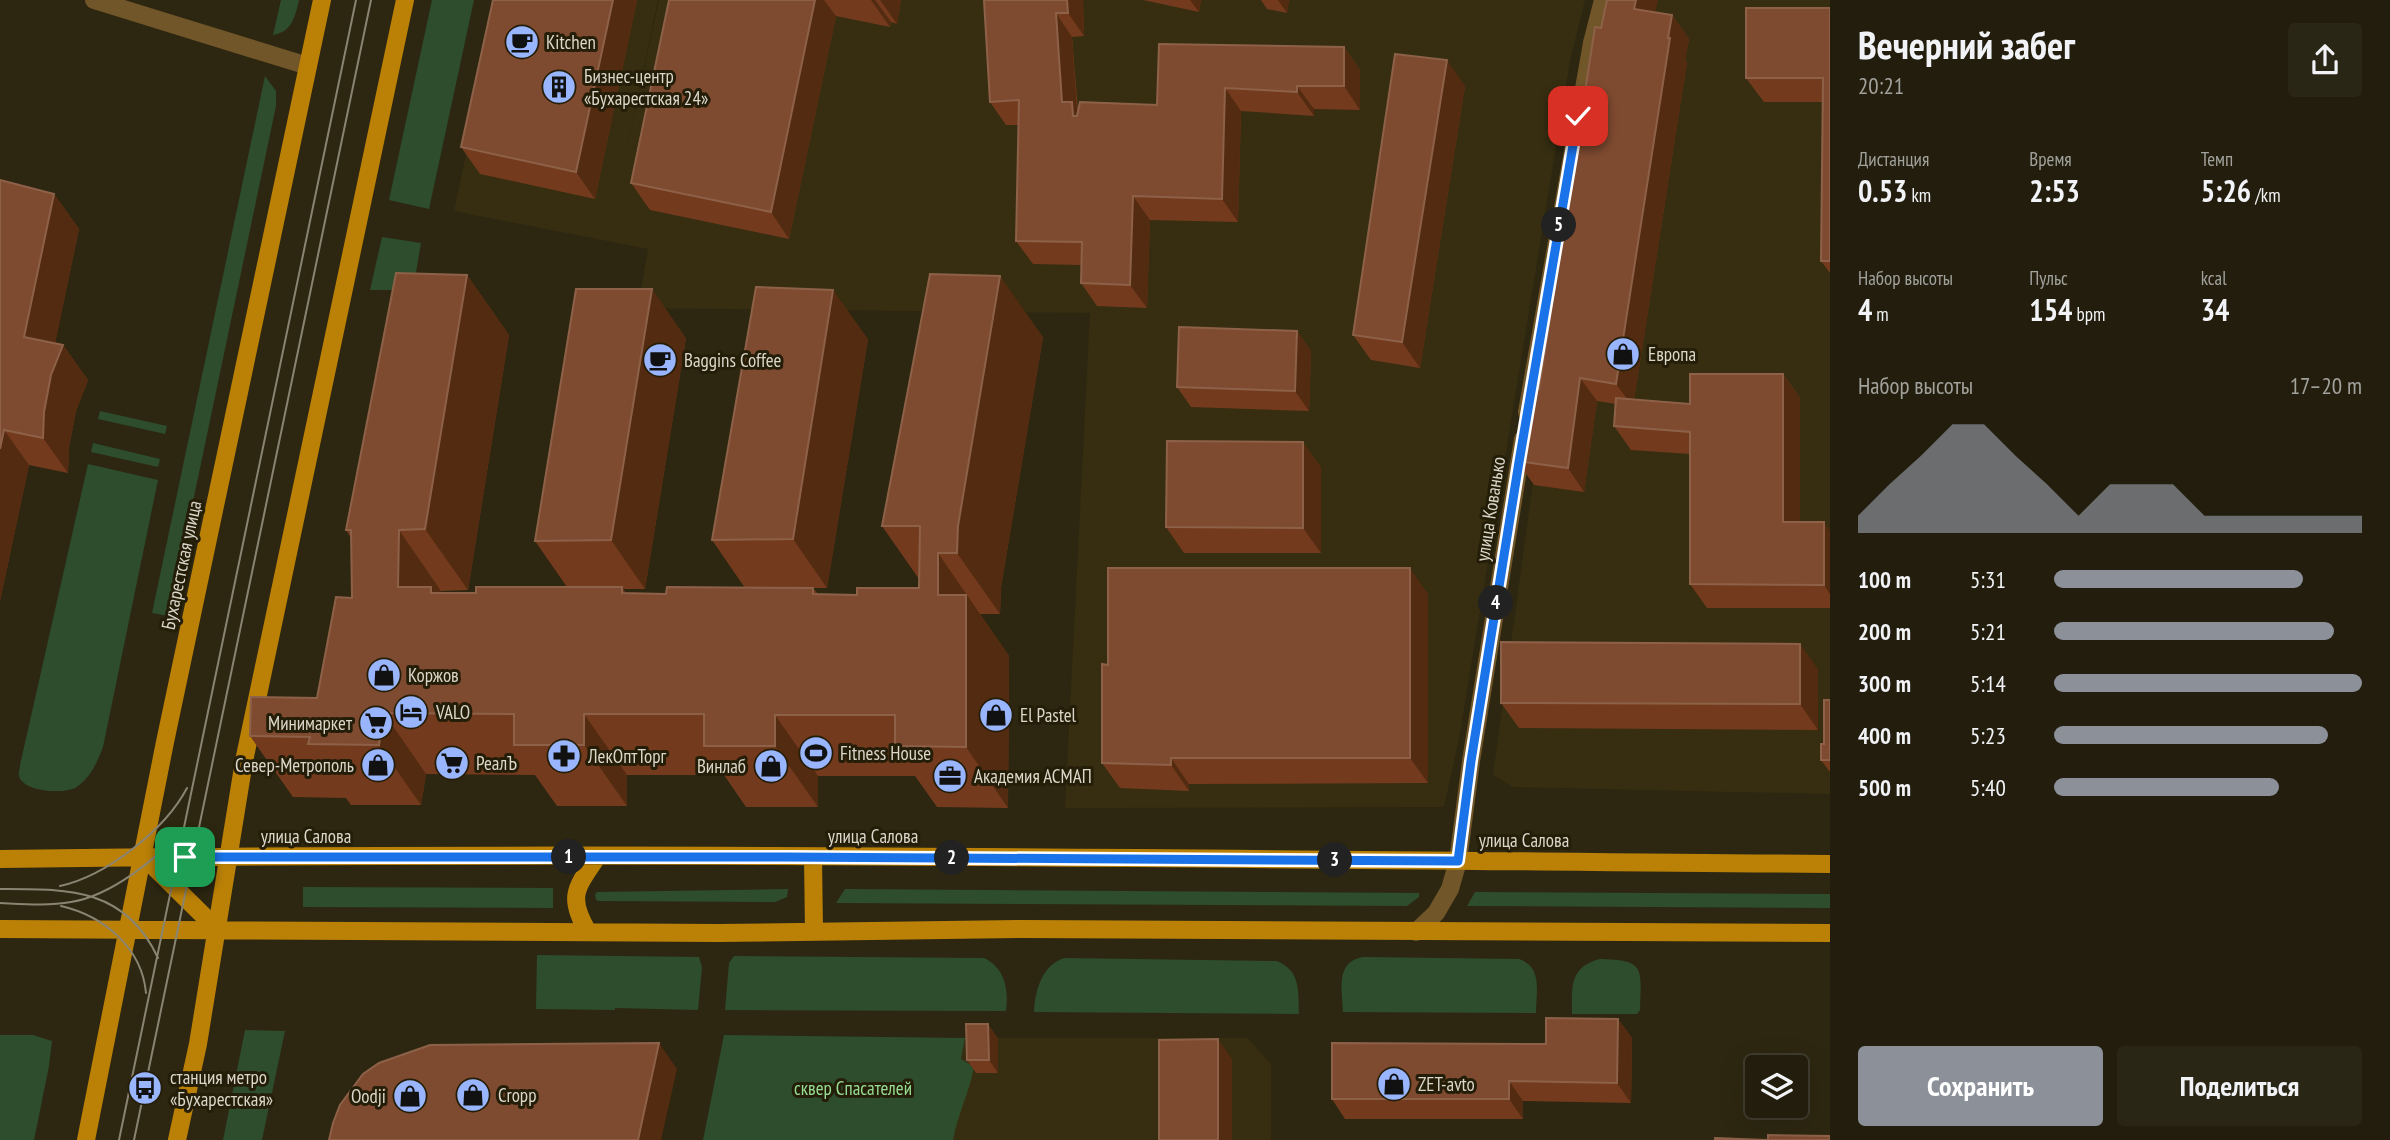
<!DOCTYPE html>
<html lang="ru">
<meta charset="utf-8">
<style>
:root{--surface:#221d0d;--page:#2a2616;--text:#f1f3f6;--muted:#a2a29d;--line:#3f3b2e;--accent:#8c9099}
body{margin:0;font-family:"PT Sans Narrow",sans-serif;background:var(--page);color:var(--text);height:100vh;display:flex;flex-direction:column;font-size:26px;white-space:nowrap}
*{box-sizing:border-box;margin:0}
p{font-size:23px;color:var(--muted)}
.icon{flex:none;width:38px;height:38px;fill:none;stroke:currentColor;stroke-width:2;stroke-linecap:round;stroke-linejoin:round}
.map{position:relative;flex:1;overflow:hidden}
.side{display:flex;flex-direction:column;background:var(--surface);width:560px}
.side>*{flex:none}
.tools{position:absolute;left:1745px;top:1055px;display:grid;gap:14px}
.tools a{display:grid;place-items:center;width:63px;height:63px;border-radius:7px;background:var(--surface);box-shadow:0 7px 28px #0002,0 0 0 2px var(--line);font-size:35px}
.pin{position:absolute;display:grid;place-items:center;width:60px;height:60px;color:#fff;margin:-30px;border-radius:14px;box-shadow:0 4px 10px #0006}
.km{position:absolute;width:35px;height:35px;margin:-18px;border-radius:50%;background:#222;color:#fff;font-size:19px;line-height:35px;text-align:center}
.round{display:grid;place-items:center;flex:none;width:74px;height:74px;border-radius:7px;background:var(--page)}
.head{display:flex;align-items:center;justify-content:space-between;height:119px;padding:0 28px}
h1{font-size:38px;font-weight:700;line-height:52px}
.figures{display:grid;grid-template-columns:repeat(3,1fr);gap:10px;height:119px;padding:7px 28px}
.figures div{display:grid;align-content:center}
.figures b{font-size:30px;font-weight:700}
.figures small{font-size:19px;font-weight:400}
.figures p{font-size:19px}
.chart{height:196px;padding:14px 28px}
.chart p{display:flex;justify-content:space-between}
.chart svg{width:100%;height:126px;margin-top:7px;fill:var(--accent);opacity:.7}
.cta{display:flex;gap:14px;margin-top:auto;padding:14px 28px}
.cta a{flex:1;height:80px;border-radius:7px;background:var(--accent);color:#fff;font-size:28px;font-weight:700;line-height:80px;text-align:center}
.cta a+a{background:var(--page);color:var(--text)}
ul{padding:0 28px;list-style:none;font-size:23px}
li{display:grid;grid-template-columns:112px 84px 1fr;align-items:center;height:52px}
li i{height:18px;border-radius:9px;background:var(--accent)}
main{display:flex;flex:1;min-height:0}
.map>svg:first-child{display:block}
.built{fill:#372e11}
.green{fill:#2d4d2c}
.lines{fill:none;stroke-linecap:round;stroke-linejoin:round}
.minor{stroke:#71562a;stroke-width:18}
.major{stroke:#bb8107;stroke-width:18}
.tram{stroke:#898472;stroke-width:2}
.wall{fill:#743a1d}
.shaded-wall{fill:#532b10}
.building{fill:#7f4b30;stroke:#8d6148;stroke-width:2}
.route-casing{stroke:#fff;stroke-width:14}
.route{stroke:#1a73e8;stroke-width:9}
.labels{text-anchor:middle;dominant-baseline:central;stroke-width:6;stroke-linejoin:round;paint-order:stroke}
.poi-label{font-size:19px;fill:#dbd7ca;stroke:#241d08;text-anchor:start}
.street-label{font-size:19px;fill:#dbd7ca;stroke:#241d08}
.park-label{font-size:19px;fill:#96df93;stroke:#241d08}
</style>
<main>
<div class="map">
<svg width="1830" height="1140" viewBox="0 0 1830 1140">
<rect width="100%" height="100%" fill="#2d2711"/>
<path class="built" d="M 499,0 L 658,0 L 620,181 L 659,0 L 1585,0 L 1570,61 L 1459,739 L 1444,807 L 1065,808 L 1090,313 L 638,308 L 648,249 L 454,211 Z
M 1621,0 L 1830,0 L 1830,794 L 1513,787 L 1493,775 L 1543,409 Z
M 965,1038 L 1248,1038 L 1271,1064 L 1271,1140 L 949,1140 L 951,1114 Z"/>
<path class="green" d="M 281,0 L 299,0 C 295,17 292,32 273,35 Z
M 432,0 L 474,0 L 429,209 L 389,200 Z
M 265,76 L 276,91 L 276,106 L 169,616 L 152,613 Z
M 382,237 L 421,243 L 413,290 L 370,290 Z
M 100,411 L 167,426 L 165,434 L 98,419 Z
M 93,443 L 160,459 L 158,467 L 91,452 Z
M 88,464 L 158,480 L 103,747 C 97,763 90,779 75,788 C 63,794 23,792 19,776 C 18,773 20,769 20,765 Z
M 303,887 L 553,888 L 553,908 L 303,907 Z
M 788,889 L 787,897 L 775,902 L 599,901 L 596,900 L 595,895 L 597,892 Z
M 845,889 L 1419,893 L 1419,897 L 1407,906 L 836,903 Z
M 1475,892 L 1830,894 L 1830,908 L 1467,906 Z
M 537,955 L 699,957 L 702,967 L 698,1010 L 615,1008 L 615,1010 L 536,1009 Z
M 734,956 L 984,958 C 1005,968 1009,990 1006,1011 L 725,1010 L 729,963 Z
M 1364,957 L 1519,959 C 1543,967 1536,992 1536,1013 L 1343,1012 C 1342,990 1335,961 1364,957 Z
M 1065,958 L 1277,961 C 1301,971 1298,991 1299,1014 L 1034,1012 C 1035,991 1042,964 1065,958 Z
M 1600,959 C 1646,960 1641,968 1640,1010 L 1637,1014 L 1572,1014 C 1572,987 1569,967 1600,959 Z
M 245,1030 L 285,1031 L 262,1140 L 223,1140 Z
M 0,1035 L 33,1035 L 52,1041 L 49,1066 L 34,1140 L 0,1140 Z
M 724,1035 L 965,1038 L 961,1059 L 974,1067 C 969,1094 958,1113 953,1140 L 703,1140 Z"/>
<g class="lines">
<path class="minor" d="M 94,0 L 308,66
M 1527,412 L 1592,43 L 1603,0
M 1416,932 L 1436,913 L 1450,889 L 1458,861 L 1471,761 L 1523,439"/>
<path class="major" d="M 144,857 L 217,929
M 813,857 L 814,931
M 0,859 C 610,851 1220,859 1830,864
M 0,929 L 718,933 L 1023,929 L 1830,933
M 588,932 C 567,897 576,888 597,857
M 86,1140 L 165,742 L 322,0
M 177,1140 L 198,1044 L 244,761 L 405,0"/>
<path class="tram" d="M 60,886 C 106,876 165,830 187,788
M 0,889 C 67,889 125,887 158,958
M 0,903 C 23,904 48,906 71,902 C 110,896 158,859 183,828
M 61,906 C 104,916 142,948 146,993
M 119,1140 L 356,0
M 134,1140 L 371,0"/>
</g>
<path class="wall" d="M 493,0 L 637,0 L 595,199 L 480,174 L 461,147 Z
M 669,0 L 901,0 L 897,24 L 891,22 L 890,27 L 836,16 L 789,239 L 650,210 L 631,183 Z
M 984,0 L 1083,0 L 1084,36 L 1072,37 L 1078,110 L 1157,105 L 1344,47 L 1360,70 L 1360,110 L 1314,109 L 1314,116 L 1241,111 L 1238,222 L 1150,220 L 1147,308 L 1097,306 L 1081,283 L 1081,265 L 1033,264 L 1016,241 L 1019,125 L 1006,125 L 990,102 Z
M 1143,0 L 1201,0 L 1199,12 Z
M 1261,0 L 1289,0 L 1287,13 L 1267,9 Z
M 1830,8 L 1830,273 L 1821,261 L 1823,102 L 1764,102 L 1746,78 Z
M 1655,12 L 1672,15 L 1689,39 L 1685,60 L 1687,62 L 1634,400 L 1690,404 L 1783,374 L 1800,398 L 1800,522 L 1830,531 L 1830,608 L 1707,608 L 1690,584 L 1690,454 L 1631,450 L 1614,426 L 1616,404 L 1597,401 L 1584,492 L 1534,485 L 1517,461 L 1539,389 L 1601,28 Z
M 1465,86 L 1420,368 L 1371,360 L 1353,335 Z
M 0,180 L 54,194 L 79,229 L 55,343 L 63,345 L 88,380 L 76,411 L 69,447 L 68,473 L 29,465 L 0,601 Z
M 467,275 L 509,335 L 468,590 L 441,591 L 441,593 L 476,593 L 567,587 L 535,541 L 686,338 L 645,589 L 623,589 L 626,593 L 666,594 L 745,588 L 712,540 L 868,339 L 827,588 L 801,588 L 813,588 L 818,594 L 857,595 L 919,588 L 919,579 L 882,526 L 1043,337 L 1001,587 L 1000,614 L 980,614 L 1009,656 L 1008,808 L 937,807 L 915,776 L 818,776 L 818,807 L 746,807 L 724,775 L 627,775 L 627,806 L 557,806 L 535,775 L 426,774 L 421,805 L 351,805 L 346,798 L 293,797 L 250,736 L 317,698 L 352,598 L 351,538 L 346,530 Z
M 1297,331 L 1311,351 L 1309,411 L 1191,407 L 1177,387 Z
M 1321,467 L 1321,553 L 1184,553 L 1166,527 Z
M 1428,594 L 1428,783 L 1189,784 L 1189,791 L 1120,788 L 1102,763 L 1108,665 Z
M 1818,669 L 1818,730 L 1519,728 L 1501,703 Z
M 1830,700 L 1830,772 L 1821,760 Z
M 1618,1019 L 1632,1038 L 1631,1103 L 1523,1101 L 1523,1119 L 1345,1119 L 1332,1099 L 1546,1044 Z
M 998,1038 L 998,1073 L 976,1073 L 967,1060 Z"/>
<path class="shaded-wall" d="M 613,0 L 637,0 L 595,199 L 576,172 Z
M 815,0 L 824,0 L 836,16 L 789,239 L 771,212 Z
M 871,0 L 875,0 L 891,22 L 890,27 Z
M 880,0 L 901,0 L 897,24 Z
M 1067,0 L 1083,0 L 1084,36 L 1068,13 Z
M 1190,0 L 1201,0 L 1199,12 Z
M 1278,0 L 1289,0 L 1287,13 Z
M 1636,0 L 1658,0 L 1650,32 L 1634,9 Z
M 1056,13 L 1072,37 L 1077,109 L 1089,125 L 1078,124 L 1062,102 Z
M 1672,15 L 1689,39 L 1685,60 L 1687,62 L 1633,407 L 1616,384 Z
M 1344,47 L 1360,70 L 1360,110 L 1344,86 Z
M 1447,60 L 1465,86 L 1420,368 L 1402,342 Z
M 1297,86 L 1314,109 L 1314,116 L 1297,92 Z
M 1225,88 L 1241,111 L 1238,222 L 1222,199 Z
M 54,194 L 79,229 L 49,373 L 24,337 Z
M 1133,196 L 1150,220 L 1147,308 L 1130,285 Z
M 467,275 L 509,335 L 468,590 L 425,529 Z
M 1000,276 L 1043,337 L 1001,587 L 1000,614 L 957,553 L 958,526 Z
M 652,289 L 686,338 L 645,589 L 611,540 Z
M 833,290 L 868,339 L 827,588 L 793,539 Z
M 1297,331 L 1311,351 L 1309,411 L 1295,391 Z
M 63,345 L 88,380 L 76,411 L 69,447 L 68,473 L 43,438 L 44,412 L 51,375 Z
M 1783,374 L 1800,398 L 1800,545 L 1783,522 Z
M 1580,378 L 1597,401 L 1584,492 L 1568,468 Z
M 4,430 L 29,465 L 0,601 L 0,449 Z
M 1303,442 L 1321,467 L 1321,553 L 1303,528 Z
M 1824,522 L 1830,531 L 1830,594 L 1824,585 Z
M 399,530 L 441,591 L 441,601 L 398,587 Z
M 938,553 L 1009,656 L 1008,808 L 966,747 L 938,595 Z
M 1410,568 L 1428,594 L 1428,783 L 1410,758 Z
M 1800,644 L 1818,669 L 1818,730 L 1800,704 Z
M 384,713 L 426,774 L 421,805 L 379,745 Z
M 584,714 L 627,775 L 627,806 L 584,745 Z
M 775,715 L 818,776 L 818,807 L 775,746 Z
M 1171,758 L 1189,784 L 1189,791 L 1171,765 Z
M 1618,1019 L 1632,1038 L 1631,1103 L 1617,1083 Z
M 988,1024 L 998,1038 L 998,1073 L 989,1060 Z
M 1218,1039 L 1232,1059 L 1232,1140 L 1218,1140 Z
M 659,1043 L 677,1069 L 661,1140 L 638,1140 Z
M 1509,1081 L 1523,1101 L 1523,1119 L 1509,1099 Z"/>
<path class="building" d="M 493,0 L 613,0 L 576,172 L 461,147 Z
M 669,0 L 815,0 L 771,212 L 631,183 Z
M 984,0 L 1067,0 L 1068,13 L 1056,13 L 1062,102 L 1072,102 L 1073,116 L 1077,116 L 1080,102 L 1157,105 L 1159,44 L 1344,47 L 1344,86 L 1297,86 L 1297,92 L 1225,88 L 1222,199 L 1133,196 L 1130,285 L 1081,283 L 1082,242 L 1016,241 L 1019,100 L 990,102 Z
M 1607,0 L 1636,0 L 1634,9 L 1672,15 L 1668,38 L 1670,38 L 1616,384 L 1580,378 L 1568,468 L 1517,461 L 1528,387 L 1539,389 L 1595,27 L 1601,28 Z
M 1746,8 L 1830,8 L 1830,261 L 1821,261 L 1823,78 L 1746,78 Z
M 1395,54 L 1447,60 L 1402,342 L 1353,335 Z
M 0,180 L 54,194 L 24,337 L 63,345 L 51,375 L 44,412 L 43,438 L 4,430 L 0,449 Z
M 396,273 L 467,275 L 425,529 L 399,530 L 398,587 L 431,587 L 431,593 L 476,593 L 476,587 L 622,587 L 622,593 L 666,594 L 667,587 L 813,588 L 813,594 L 857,595 L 857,588 L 919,588 L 920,526 L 882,526 L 930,274 L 1000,276 L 958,526 L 957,553 L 938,553 L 938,595 L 966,595 L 966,747 L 895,746 L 895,715 L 775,715 L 775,746 L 704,746 L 704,714 L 584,714 L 584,745 L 514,745 L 514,714 L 384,713 L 379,745 L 308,744 L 310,737 L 250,736 L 251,697 L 317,698 L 336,597 L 352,598 L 351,530 L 346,530 Z
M 756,287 L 833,290 L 793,539 L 712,540 Z
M 576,289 L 652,289 L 611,540 L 535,541 Z
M 1179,327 L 1297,331 L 1295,391 L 1177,387 Z
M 1690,374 L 1783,374 L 1783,522 L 1824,522 L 1824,585 L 1690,584 L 1690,432 L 1614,426 L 1616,398 L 1690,404 Z
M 1167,441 L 1303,442 L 1303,528 L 1166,527 Z
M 1108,568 L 1410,568 L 1410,758 L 1171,758 L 1171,765 L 1102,763 L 1102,664 L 1108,665 Z
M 1501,642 L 1800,644 L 1800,704 L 1501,703 Z
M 1824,700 L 1830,700 L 1830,760 L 1821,760 L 1821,744 L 1824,744 Z
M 1546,1018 L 1618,1019 L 1617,1083 L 1509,1081 L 1509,1099 L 1332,1099 L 1332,1043 L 1546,1044 Z
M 966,1024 L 988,1024 L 989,1060 L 967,1060 Z
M 1218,1039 L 1218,1140 L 1159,1140 L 1159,1040 Z
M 659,1043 L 638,1140 L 329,1140 L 333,1123 L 340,1105 L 363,1074 L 379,1063 L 430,1045 Z
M 1768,1135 L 1830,1136 L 1830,1140 L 1768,1140 Z
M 1715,1138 L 1767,1140 L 1715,1140 Z"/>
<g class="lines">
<g class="route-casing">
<path id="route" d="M 185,857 L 787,857 L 1458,861 L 1471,761 L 1519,462 L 1578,116"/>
</g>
<use href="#route" class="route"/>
</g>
<defs>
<g id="cafe-disc" transform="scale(1.75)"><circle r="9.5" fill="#98b5fd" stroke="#241d08"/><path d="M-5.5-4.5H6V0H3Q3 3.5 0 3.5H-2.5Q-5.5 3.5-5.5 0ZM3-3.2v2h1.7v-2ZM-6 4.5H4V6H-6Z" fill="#111"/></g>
<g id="building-disc" transform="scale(1.75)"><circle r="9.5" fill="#98b5fd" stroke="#241d08"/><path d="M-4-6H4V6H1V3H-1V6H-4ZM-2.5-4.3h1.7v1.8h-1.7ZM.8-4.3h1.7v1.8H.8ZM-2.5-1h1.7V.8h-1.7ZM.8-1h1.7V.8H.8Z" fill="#111"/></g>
<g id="shop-disc" transform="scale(1.75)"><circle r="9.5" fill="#98b5fd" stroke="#241d08"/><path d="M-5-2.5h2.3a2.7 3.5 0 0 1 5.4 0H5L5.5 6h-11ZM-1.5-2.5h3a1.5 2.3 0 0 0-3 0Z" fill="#111"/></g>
<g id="hotel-disc" transform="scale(1.75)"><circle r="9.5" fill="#98b5fd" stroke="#241d08"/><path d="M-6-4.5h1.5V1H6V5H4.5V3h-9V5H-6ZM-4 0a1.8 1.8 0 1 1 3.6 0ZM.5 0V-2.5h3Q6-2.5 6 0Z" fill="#111"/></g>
<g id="supermarket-disc" transform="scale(1.75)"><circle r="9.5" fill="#98b5fd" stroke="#241d08"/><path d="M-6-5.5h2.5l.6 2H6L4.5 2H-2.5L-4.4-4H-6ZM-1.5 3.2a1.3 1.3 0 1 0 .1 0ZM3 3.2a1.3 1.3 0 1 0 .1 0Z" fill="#111"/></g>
<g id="stadium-disc" transform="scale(1.75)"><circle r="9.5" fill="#98b5fd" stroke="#241d08"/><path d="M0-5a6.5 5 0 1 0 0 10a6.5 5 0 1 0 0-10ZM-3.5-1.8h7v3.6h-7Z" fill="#111"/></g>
<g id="pharmacy-disc" transform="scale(1.75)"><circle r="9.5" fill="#98b5fd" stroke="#241d08"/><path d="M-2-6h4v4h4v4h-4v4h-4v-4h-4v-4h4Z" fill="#111"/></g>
<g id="office-disc" transform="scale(1.75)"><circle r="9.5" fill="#98b5fd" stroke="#241d08"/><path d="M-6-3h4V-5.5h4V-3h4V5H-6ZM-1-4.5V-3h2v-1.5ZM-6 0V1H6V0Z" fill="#111"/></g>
<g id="bus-disc" transform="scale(1.75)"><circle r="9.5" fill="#98b5fd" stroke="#241d08"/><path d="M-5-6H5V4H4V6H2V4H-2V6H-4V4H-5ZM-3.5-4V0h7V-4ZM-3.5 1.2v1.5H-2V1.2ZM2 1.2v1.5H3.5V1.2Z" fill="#111"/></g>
</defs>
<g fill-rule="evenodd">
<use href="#cafe-disc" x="522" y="42"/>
<use href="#building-disc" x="559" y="87"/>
<use href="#shop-disc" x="1623" y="354"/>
<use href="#cafe-disc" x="660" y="360"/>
<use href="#shop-disc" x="384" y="675"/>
<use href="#hotel-disc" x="411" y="712"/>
<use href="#shop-disc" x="996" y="715"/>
<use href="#supermarket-disc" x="376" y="723"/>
<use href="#stadium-disc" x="816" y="753"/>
<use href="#pharmacy-disc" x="564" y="756"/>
<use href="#supermarket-disc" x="452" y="763"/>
<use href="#shop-disc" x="378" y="765"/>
<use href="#shop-disc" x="771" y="766"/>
<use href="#office-disc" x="950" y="776"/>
<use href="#shop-disc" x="1394" y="1084"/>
<use href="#bus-disc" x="145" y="1088"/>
<use href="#shop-disc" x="473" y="1095"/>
<use href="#shop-disc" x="410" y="1096"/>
</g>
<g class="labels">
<g class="poi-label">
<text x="546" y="42">Kitchen</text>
<text x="584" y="76">Бизнес-центр<tspan x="584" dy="22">«Бухарестская 24»</tspan></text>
<text x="1648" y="354">Европа</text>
<text x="684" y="360">Baggins Coffee</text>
<text x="408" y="675">Коржов</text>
<text x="436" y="712">VALO</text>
<text x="1020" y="715">El Pastel</text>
<text x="352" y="723" text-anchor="end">Минимаркет</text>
<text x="840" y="753">Fitness House</text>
<text x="588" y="756">ЛекОптТорг</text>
<text x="476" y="763">РеалЪ</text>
<text x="354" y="765" text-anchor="end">Север-Метрополь</text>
<text x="746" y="766" text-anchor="end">Винлаб</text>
<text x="974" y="776">Академия АСМАП</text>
<text x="170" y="1077">станция метро<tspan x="170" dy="22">«Бухарестская»</tspan></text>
<text x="1418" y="1084">ZET-avto</text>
<text x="498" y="1095">Cropp</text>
<text x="386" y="1096" text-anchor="end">Oodji</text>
</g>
<g class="street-label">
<text transform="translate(1490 509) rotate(-81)">улица Кованько</text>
<text transform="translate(181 565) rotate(-78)">Бухарестская улица</text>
<text x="306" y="836">улица Салова</text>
<text x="873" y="836">улица Салова</text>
<text x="1524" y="840">улица Салова</text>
</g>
<g class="park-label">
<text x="853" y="1088">cквер Спасателей</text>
</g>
</g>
</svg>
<div class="tools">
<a><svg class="icon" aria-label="layers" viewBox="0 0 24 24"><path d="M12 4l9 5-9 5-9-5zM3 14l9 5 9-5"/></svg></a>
</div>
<div class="pin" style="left:185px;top:857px;background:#1e9e55"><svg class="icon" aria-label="arrive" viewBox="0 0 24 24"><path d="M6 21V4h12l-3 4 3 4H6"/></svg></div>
<div class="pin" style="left:1578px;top:116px;background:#d93025"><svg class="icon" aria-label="check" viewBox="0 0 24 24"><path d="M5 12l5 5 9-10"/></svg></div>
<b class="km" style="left:569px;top:857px">1</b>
<b class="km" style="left:952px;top:858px">2</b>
<b class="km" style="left:1335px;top:860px">3</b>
<b class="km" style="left:1496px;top:603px">4</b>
<b class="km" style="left:1559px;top:225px">5</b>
</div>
<section class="side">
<div class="head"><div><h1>Вечерний забег</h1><p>20:21</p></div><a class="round"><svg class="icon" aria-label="share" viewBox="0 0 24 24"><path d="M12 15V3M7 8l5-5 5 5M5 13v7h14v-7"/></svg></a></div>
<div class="figures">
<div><p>Дистанция</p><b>0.53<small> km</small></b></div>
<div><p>Время</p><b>2:53</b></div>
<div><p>Темп</p><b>5:26<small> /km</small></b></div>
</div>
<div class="figures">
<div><p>Набор высоты</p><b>4<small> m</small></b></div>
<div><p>Пульс</p><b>154<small> bpm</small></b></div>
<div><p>kcal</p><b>34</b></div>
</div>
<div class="chart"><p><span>Набор высоты</span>17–20 m</p>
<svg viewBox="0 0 160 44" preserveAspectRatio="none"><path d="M0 44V38L10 27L20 17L30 6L40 6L50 17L60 27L70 38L80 27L90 27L100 27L110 38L120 38L130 38L140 38L150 38L160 38V44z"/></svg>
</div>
<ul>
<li><b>100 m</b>5:31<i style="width:81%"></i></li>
<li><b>200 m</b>5:21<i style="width:91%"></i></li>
<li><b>300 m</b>5:14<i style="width:100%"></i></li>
<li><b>400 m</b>5:23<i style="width:89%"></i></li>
<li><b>500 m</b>5:40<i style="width:73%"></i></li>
</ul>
<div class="cta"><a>Сохранить</a><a>Поделиться</a></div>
</section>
</main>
